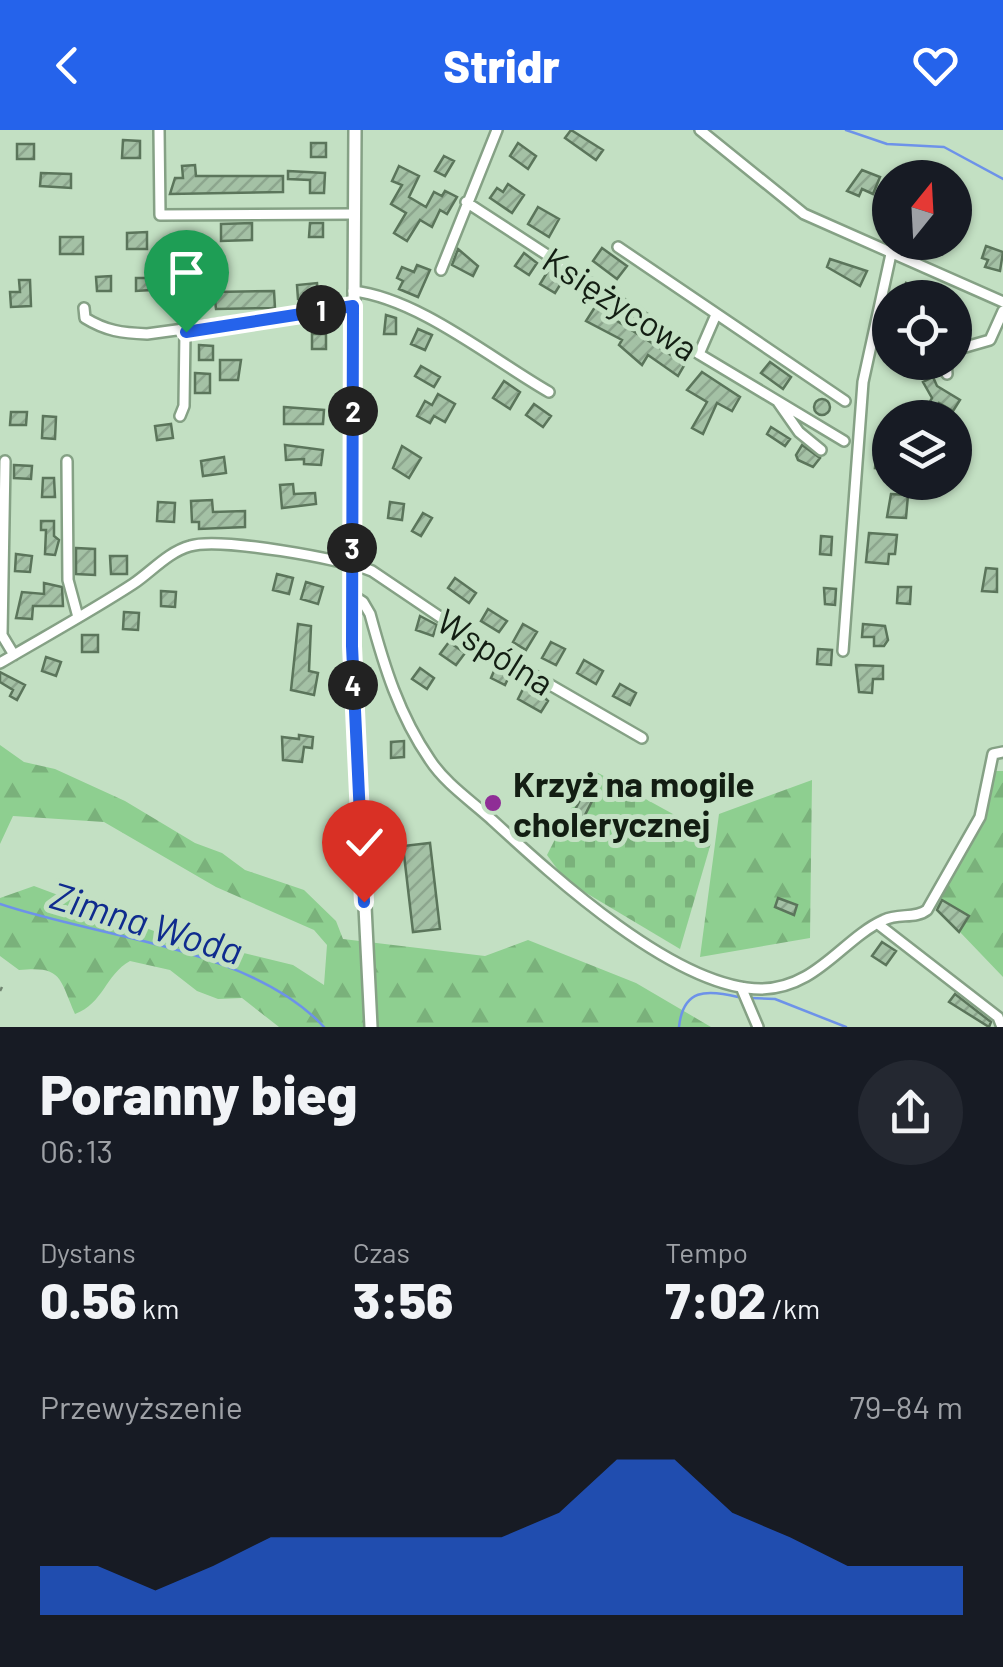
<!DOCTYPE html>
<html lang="pl">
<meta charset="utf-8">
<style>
:root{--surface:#171b24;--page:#242831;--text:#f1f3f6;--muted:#9ea1a6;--accent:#2563eb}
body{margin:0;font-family:Barlow,sans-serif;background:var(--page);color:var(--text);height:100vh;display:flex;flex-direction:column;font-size:38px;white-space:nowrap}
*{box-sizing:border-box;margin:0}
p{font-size:32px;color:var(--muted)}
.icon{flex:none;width:55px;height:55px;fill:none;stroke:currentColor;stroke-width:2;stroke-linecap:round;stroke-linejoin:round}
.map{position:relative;height:897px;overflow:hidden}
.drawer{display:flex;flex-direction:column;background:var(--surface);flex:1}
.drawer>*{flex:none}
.needle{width:65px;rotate:18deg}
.buttons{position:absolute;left:872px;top:30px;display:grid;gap:20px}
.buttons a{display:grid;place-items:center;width:100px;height:100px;border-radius:50%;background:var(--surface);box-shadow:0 2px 8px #0004;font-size:50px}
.pin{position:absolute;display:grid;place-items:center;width:85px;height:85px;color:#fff;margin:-102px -42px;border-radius:50% 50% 50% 0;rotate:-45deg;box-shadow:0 0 10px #0007}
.pin .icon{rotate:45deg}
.km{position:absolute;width:50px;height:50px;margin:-25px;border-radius:50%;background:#222;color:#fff;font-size:28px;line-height:50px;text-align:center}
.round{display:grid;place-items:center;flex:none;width:105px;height:105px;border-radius:52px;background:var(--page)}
.head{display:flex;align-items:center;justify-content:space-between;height:170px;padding:0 40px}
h1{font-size:55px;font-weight:800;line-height:75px}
.metrics{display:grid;grid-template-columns:repeat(3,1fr);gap:15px;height:170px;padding:10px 40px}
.metrics div{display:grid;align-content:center}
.metrics b{font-size:50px;font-weight:800}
.metrics small{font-size:28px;font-weight:400}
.metrics p{font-size:28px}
.chart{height:280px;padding:20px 40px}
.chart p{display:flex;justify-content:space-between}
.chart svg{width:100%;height:180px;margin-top:10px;fill:var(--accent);opacity:.7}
header{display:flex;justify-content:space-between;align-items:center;height:130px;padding:0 40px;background:var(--accent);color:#fff;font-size:45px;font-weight:800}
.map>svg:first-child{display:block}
.forest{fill:url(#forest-firs)}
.cemetery{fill:url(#cemetery-stones)}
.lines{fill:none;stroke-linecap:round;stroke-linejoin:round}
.stream{stroke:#6d92e9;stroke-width:2.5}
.building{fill:url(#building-hatch);stroke:#5b755b;stroke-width:2.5}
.minor-casing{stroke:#85a185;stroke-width:14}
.major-casing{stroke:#85a185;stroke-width:16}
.path{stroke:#718571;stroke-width:2.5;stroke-dasharray:5 5;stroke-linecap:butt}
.minor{stroke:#fff;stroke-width:9}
.major{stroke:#fff;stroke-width:11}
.route-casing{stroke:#fff;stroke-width:20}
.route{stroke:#2563eb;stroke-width:12}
.poi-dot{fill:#8f2e96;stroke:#c3e0c3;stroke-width:4}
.labels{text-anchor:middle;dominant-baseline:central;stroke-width:10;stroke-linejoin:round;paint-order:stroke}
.street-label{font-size:35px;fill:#131e13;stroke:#c3e0c3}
.poi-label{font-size:35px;font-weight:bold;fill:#131e13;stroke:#c3e0c3;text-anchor:start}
.water-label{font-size:38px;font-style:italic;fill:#0f2b8e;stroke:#c3e0c3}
</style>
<header><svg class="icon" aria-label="back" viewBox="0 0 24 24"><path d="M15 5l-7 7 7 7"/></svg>Stridr<svg class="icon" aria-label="heart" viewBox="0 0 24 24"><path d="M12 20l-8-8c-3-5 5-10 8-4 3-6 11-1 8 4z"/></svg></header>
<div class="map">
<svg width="1003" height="897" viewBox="0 0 1003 897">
<defs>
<pattern id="forest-firs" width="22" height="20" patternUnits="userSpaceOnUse" patternTransform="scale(2.5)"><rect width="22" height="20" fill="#8ecf90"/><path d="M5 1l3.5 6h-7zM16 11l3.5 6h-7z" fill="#7ab17b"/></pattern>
<pattern id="cemetery-stones" width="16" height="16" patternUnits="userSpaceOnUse" patternTransform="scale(2.5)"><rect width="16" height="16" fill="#8ecf90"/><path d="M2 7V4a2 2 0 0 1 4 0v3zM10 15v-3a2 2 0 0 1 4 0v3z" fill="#7ab17b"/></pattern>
<pattern id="building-hatch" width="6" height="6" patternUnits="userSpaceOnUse" patternTransform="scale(2.5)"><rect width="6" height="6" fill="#a4c1a5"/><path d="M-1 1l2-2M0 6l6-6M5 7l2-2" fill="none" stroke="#8ca58d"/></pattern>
</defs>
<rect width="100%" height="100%" fill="#c3e0c3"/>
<path class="forest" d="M 0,615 L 24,632 L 55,639 L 125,671 L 195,713 L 222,723 L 245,740 L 304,760 L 336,791 L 343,809 L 485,826 L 528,810 L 636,853 L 711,897 L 279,897 L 242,868 L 218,869 L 197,861 L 170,840 L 130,831 C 105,845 104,873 75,884 C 59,847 62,836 19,840 L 0,826 L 0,768 L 34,756 L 154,801 L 293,835 L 324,855 L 327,815 L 314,800 L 216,757 L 104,692 L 13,686 L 0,714 Z
M 996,641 L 1003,641 L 1003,847 L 936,777 Z
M 812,650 L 810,808 L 700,827 L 719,684 Z"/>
<path class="cemetery" d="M 591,639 L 713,706 L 680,819 L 566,751 L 547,725 Z"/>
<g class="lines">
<path class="stream" d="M 846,0 L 887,14 L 944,17 L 1003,49
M 0,774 C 100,808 251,818 324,897
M 750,868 L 775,869 L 846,897
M 679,897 C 683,859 706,859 738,867"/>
</g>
<path class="building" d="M 571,0 L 603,20 L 596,30 L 565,8 Z
M 123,10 L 140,11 L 140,28 L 122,28 Z
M 311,13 L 326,13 L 326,27 L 311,27 Z
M 518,13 L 536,26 L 528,39 L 510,26 Z
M 17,14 L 34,14 L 34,29 L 17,29 Z
M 444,26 L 454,31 L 445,46 L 435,41 Z
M 195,35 L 196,46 L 283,46 L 283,62 L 170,64 L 175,48 L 183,48 L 182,36 Z
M 399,36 L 419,46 L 409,67 L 426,77 L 434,62 L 442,66 L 445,61 L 457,67 L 447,84 L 440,80 L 432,97 L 420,90 L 407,111 L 394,103 L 406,83 L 391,74 L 402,55 L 392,51 Z
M 862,40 L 880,47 L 873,64 L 862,59 L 859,66 L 847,61 Z
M 288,41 L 325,43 L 324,63 L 310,63 L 310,50 L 288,49 Z
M 41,43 L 71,44 L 71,58 L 40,56 Z
M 508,54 L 524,65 L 512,83 L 490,68 L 497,58 L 503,62 Z
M 538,77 L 559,89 L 549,107 L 528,94 Z
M 252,93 L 252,110 L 221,111 L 221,94 Z
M 310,93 L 323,93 L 323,107 L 309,107 Z
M 147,102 L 147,119 L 127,119 L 127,103 Z
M 60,107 L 83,107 L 83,124 L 60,124 Z
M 164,113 L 182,113 L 182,128 L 164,127 Z
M 986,116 L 1003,122 L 1000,141 L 985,137 L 988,130 L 982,128 Z
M 602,118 L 627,136 L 617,149 L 593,131 Z
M 458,119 L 478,136 L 473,146 L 452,135 Z
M 524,123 L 537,133 L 529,145 L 515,136 Z
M 830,129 L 867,141 L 860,156 L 827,137 Z
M 417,135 L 430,140 L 418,167 L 399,159 L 403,151 L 397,148 L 402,137 L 414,142 Z
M 554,140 L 565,147 L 555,163 L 540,154 L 548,141 Z
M 111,146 L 111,161 L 97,161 L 96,147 Z
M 136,148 L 151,148 L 151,160 L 136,161 Z
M 19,150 L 30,150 L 31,176 L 11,177 L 10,162 L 20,162 Z
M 317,153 L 318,167 L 298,169 L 297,155 Z
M 906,153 L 939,167 L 939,168 L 900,168 Z
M 274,161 L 275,178 L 216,179 L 214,162 Z
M 595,177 L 685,234 L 678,246 L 648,225 L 642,235 L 619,215 L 622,210 L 586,191 Z
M 386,185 L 396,188 L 396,204 L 384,204 Z
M 418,199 L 432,205 L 425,220 L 411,214 Z
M 312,204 L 326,204 L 326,219 L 312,219 Z
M 199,215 L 213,216 L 213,230 L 199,230 Z
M 220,230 L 241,230 L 238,250 L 220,250 Z
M 770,232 L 791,247 L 783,259 L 761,243 Z
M 421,236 L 440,247 L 434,257 L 415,246 Z
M 702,242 L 740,267 L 732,281 L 717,273 L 703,304 L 692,298 L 707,272 L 687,260 Z
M 195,243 L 210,244 L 210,263 L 195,263 Z
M 933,247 L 937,256 L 960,270 L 953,281 L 939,273 L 935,280 L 928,275 L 932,268 L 923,252 Z
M 504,251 L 520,262 L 510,279 L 493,268 Z
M 438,264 L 455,274 L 445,292 L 434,286 L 430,293 L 417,286 L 425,271 L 432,275 Z
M814 277a8 8 0 1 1 16 0a8 8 0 1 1-16 0Z
M 534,274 L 551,286 L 543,297 L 526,285 Z
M 284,277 L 324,280 L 323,294 L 284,294 Z
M 11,282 L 27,282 L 26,295 L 10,295 Z
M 43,286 L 56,287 L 55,309 L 42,308 Z
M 171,294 L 173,308 L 157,310 L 155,296 Z
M 771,297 L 790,309 L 785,316 L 767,304 Z
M 285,315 L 323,320 L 321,335 L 304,334 L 304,329 L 286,330 Z
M 802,315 L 820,328 L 813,337 L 798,330 L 796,325 Z
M 402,316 L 421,328 L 409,348 L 393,338 Z
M 877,319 L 890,320 L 888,339 L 875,338 Z
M 224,327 L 226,343 L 203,346 L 201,331 Z
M 14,335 L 32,336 L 31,349 L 14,348 Z
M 43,348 L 54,348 L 55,367 L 42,367 Z
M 293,354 L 294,364 L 315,363 L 316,374 L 282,378 L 280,355 Z
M 891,364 L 908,365 L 906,388 L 887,387 Z
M 212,370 L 213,382 L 245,381 L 245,397 L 199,399 L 199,392 L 192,392 L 191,371 Z
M 158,372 L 175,373 L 174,392 L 157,391 Z
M 390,372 L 404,374 L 402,390 L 388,388 Z
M 423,383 L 432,388 L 421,406 L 412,401 Z
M 41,391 L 54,391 L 54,406 L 59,410 L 55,425 L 45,424 L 46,400 L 41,400 Z
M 869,403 L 897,405 L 895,424 L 889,424 L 888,434 L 866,432 Z
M 821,406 L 832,407 L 831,425 L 820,424 Z
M 76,418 L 95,419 L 95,445 L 76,444 Z
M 16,424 L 32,426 L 30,442 L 15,441 Z
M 110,426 L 127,426 L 127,444 L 111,444 Z
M 986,438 L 997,439 L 997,462 L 982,461 Z
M 277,444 L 293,448 L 289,464 L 273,460 Z
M 455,448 L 476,463 L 469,473 L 448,458 Z
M 306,452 L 323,457 L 318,474 L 301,469 Z
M 44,453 L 62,457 L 63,476 L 33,476 L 32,489 L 16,488 L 22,462 L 44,464 Z
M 898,457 L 911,457 L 910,474 L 897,473 Z
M 824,458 L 836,459 L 835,475 L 825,474 Z
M 161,461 L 176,462 L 175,477 L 161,476 Z
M 488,479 L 507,491 L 499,502 L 481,491 Z
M 124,482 L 139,483 L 138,500 L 123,499 Z
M 420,486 L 437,495 L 433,506 L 416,500 Z
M 298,494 L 311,496 L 309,541 L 318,543 L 314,565 L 291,560 Z
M 523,494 L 537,502 L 526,520 L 513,512 Z
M 863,494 L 885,496 L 888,510 L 884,516 L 874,516 L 874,507 L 862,507 Z
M 82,505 L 98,505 L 98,522 L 82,522 Z
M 449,512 L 465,523 L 456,535 L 440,524 Z
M 551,512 L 565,519 L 556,535 L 542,528 Z
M 818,519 L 832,520 L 831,535 L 817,534 Z
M 46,527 L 61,532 L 56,546 L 42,541 Z
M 584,530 L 603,541 L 596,554 L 577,543 Z
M 497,534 L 511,542 L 505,555 L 491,548 Z
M 856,535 L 883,536 L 883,549 L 873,549 L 872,563 L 859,562 Z
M 420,538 L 434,548 L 427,559 L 412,549 Z
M 0,542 L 25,555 L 17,570 L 10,566 L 13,560 L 0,552 Z
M 620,554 L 636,563 L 630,575 L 613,566 Z
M 533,556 L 548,571 L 541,582 L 518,569 L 524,557 L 531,561 Z
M 299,605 L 313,607 L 312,618 L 304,617 L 302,632 L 283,630 L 282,607 L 299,609 Z
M 404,611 L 404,627 L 391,628 L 391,612 Z
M 584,662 L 594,667 L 584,687 L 574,682 Z
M 430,713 L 440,799 L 413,802 L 403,716 Z
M 778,768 L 797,775 L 794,785 L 775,777 Z
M 942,770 L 969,786 L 959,802 L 937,780 Z
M 882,812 L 896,821 L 886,835 L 872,826 Z
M 955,864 L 991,892 L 989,897 L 949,872 Z"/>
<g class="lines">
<g class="minor-casing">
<path id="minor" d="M 159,0 L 160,85 L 354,84
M 700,0 L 804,84 L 1003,172
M 466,72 L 699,224 L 844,311
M 618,117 L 845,271
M 441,140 L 497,0
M 353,161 C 418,168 493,230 549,262
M 84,178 L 85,188 C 106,201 122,203 147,204 L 353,176
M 955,220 L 990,210 L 1003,181
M 699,224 L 715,187
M 946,232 L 947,244
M 778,272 L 799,302 L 821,320
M 180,286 L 184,276 L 185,202
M 5,331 L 2,505 L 14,525
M 67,331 L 68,450 L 78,487
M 352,465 L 363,472 L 370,484 C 384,536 399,585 430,630 C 445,653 470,670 490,688 C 551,744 675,859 761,859 C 817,858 842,809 884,790 C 898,783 916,789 927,780 L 980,687 L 993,624 L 1003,622
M 843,521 L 863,252 L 891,124
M 0,533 C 44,507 90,482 133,454 C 151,442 168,422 190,416 C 219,407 343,429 372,441 L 483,516 L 642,608
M 878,794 L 998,887 L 1002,897
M 741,857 L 758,897"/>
</g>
<g class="major-casing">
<path id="major" d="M 355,0 L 352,516 L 371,897"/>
</g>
<path class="path" d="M 0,861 L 2,857"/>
<use href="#minor" class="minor"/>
<use href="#major" class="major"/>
</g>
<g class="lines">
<g class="route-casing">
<path id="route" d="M 186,202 L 353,176 L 352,516 L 364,772"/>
</g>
<use href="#route" class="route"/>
</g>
<circle class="poi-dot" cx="493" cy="673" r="10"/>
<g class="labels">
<g class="street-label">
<text transform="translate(621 173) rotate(33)">Księżycowa</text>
<text transform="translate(496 521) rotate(32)">Wspólna</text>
</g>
<g class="poi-label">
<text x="513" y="653">Krzyż na mogile<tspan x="513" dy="40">cholerycznej</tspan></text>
</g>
<g class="water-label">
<text transform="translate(147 792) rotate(17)">Zimna Woda</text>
</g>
</g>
</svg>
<div class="buttons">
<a><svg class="needle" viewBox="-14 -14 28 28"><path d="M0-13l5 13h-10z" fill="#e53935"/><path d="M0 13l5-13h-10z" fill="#9ea1a6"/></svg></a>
<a><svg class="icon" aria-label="locate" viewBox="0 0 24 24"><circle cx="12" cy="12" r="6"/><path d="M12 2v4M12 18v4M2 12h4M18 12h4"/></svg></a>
<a><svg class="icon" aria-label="layers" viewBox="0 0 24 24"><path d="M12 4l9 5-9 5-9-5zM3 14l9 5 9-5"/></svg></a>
</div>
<div class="pin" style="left:186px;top:202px;background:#1e9e55"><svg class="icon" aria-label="arrive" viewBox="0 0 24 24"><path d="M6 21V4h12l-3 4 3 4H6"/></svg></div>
<div class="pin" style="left:364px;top:772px;background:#d93025"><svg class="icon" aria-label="check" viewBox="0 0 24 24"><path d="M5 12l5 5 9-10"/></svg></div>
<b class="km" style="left:321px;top:180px">1</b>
<b class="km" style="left:353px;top:281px">2</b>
<b class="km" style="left:352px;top:418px">3</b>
<b class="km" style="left:353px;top:555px">4</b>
</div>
<section class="drawer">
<div class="head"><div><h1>Poranny bieg</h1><p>06:13</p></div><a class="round"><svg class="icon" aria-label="share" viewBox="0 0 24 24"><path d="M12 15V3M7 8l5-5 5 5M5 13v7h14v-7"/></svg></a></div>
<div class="metrics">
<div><p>Dystans</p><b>0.56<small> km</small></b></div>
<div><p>Czas</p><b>3:56</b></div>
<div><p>Tempo</p><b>7:02<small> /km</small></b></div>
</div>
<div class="chart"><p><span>Przewyższenie</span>79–84 m</p>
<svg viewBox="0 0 160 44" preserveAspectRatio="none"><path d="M0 44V32L10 32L20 38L30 32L40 25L50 25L60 25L70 25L80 25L90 19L100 6L110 6L120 19L130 25L140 32L150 32L160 32V44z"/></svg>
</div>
</section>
